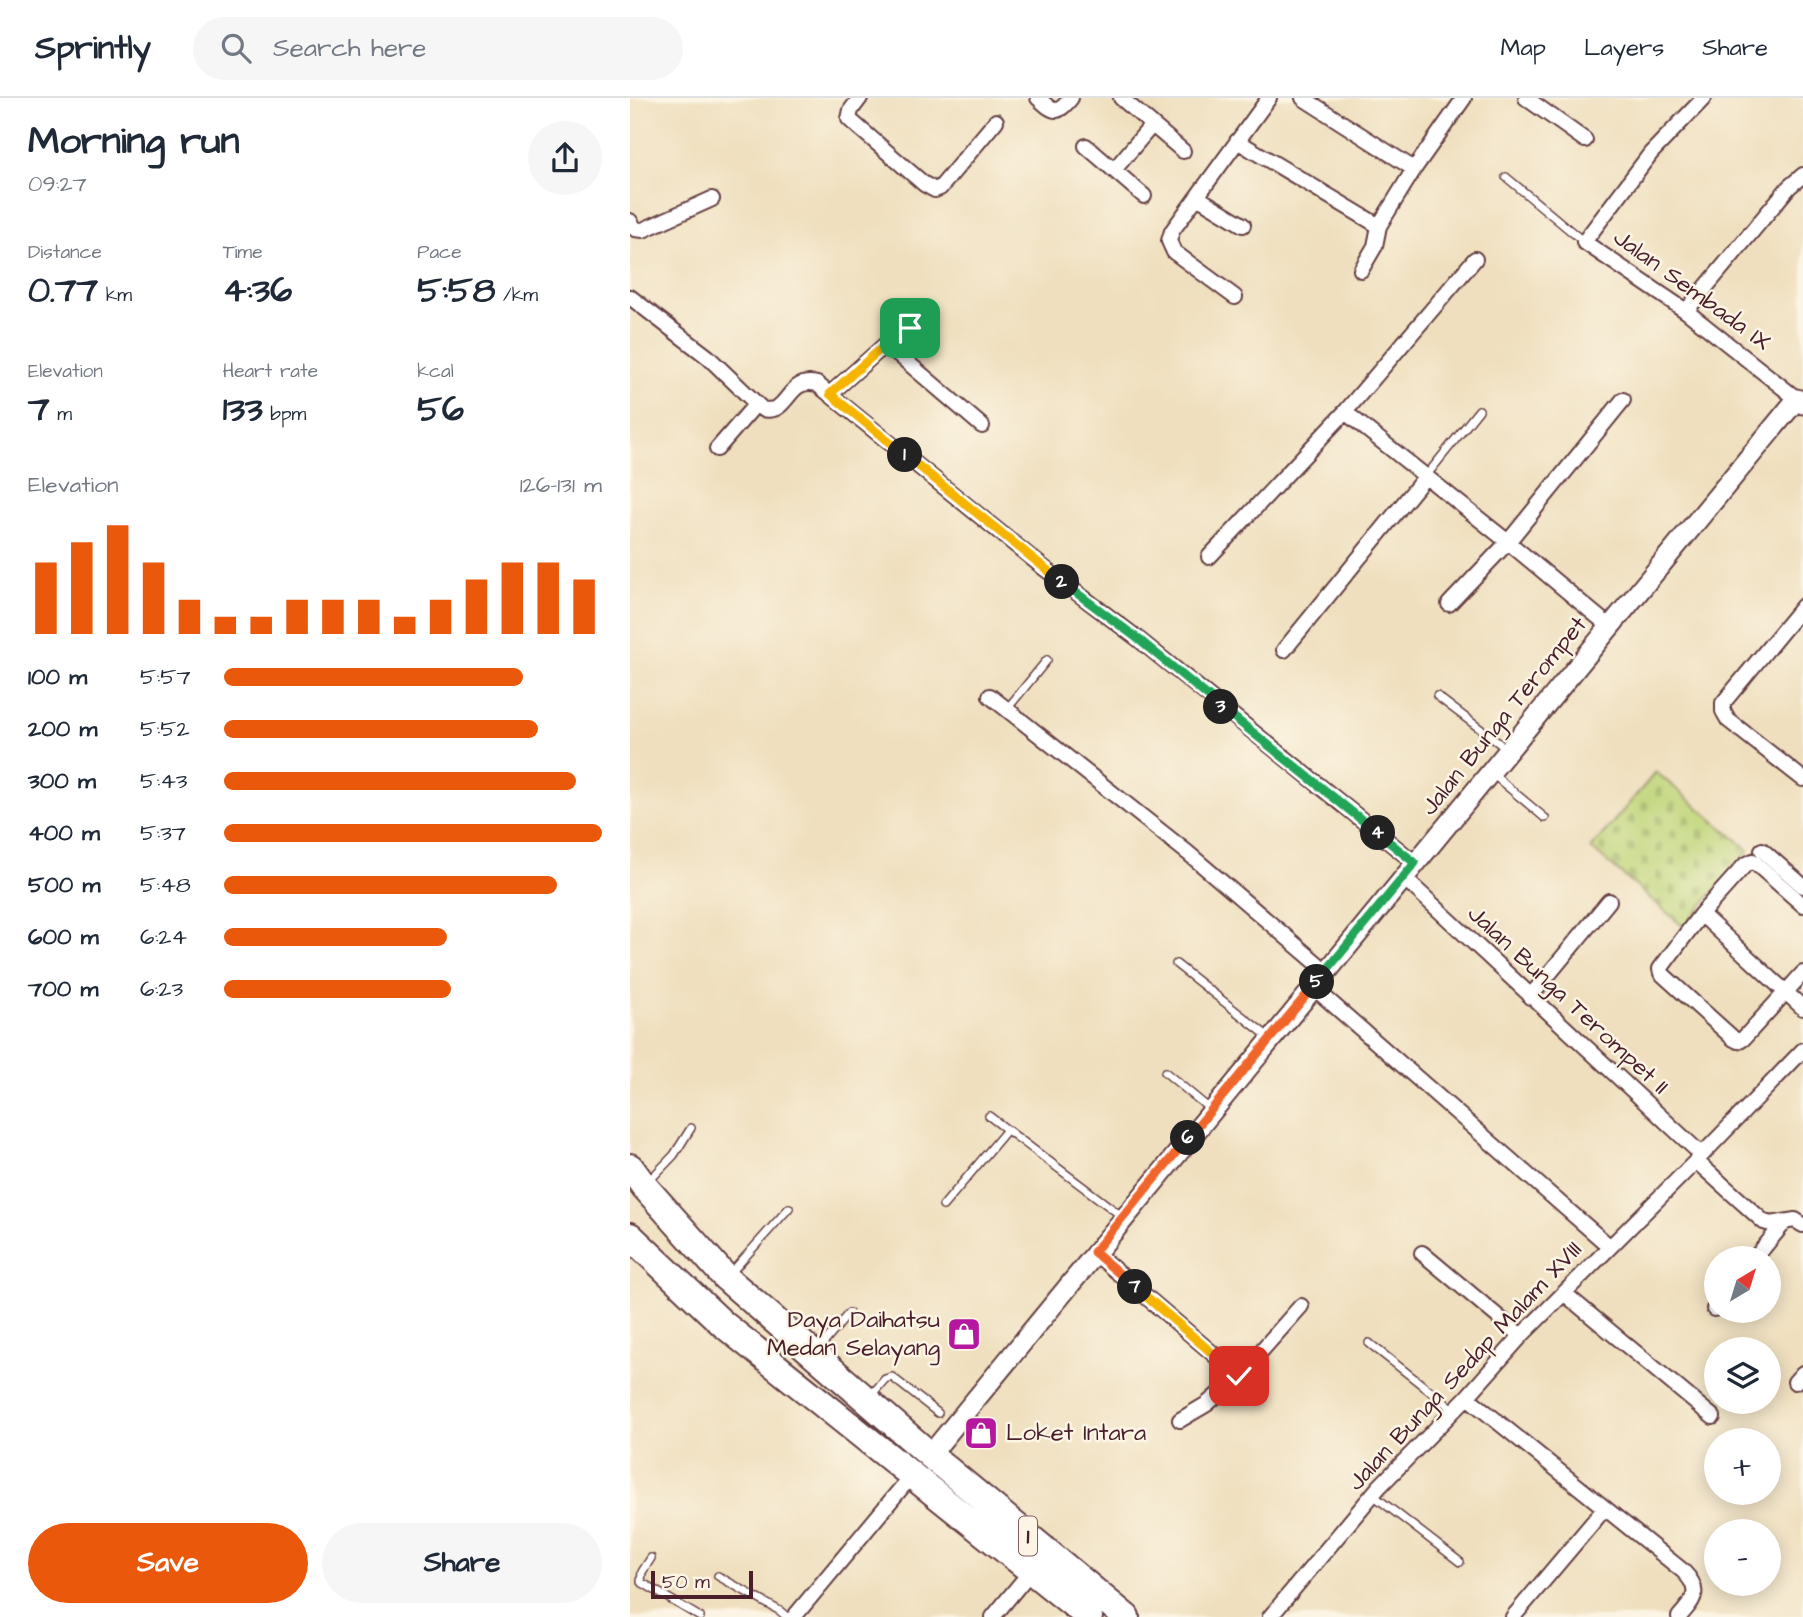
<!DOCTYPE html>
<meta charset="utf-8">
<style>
:root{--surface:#fff;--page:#f6f6f7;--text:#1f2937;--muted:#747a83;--line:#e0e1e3;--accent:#ea580c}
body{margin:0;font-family:"Architects Daughter",sans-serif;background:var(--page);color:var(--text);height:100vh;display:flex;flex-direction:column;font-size:26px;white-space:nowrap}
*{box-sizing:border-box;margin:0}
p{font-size:23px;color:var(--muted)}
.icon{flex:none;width:38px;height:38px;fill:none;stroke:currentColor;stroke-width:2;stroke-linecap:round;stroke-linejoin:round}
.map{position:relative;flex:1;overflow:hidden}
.drawer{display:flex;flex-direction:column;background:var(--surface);width:630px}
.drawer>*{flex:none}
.needle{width:46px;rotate:38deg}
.fabs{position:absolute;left:1074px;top:1148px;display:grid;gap:14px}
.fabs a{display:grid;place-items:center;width:77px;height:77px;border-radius:50%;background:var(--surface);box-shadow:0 4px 18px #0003;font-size:35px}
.scale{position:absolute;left:21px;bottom:18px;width:102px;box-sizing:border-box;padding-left:7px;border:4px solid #4a1f2b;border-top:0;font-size:19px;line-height:24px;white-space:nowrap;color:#4a1f2b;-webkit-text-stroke:5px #fcf5e5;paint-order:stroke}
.pin{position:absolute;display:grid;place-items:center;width:60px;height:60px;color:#fff;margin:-30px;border-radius:14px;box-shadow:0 4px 10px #0006}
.km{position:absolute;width:35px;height:35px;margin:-18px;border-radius:50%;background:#222;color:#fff;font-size:19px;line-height:35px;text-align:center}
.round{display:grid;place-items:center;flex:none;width:74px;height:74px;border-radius:37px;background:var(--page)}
.overview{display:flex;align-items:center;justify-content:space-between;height:119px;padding:0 28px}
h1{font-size:38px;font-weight:700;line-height:52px}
.metrics{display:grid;grid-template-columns:repeat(3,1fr);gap:10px;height:119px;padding:7px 28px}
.metrics div{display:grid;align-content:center}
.metrics b{font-size:35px;font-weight:700}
.metrics small{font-size:19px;font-weight:400}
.metrics p{font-size:19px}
.chart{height:196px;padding:14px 28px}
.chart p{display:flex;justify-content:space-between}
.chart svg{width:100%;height:126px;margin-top:7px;stroke:var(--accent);stroke-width:6}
.button{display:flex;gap:14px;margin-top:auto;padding:14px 28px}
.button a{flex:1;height:80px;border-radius:42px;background:var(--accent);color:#fff;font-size:28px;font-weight:700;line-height:80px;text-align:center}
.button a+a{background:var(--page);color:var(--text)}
ul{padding:0 28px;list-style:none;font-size:23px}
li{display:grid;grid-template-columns:112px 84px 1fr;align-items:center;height:52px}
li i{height:18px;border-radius:9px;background:var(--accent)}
header{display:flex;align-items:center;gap:42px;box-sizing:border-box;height:98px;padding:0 35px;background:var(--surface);border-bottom:2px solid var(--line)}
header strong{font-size:33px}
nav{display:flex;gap:38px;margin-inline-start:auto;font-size:24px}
.search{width:490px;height:63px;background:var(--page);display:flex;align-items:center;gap:18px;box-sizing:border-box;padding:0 24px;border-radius:38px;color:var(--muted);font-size:26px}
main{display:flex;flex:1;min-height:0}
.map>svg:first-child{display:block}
.cemetery{fill:url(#cemetery-stones);stroke:#857a52;stroke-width:2}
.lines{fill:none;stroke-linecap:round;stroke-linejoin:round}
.lane-casing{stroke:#633c41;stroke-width:10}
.street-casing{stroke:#633c41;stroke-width:18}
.secondary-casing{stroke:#633c41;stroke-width:23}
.highway-casing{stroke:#633c41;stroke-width:30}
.lane{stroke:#fff;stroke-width:7}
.street{stroke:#fff;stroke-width:14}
.secondary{stroke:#fff;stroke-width:19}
.highway{stroke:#fff;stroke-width:26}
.split-1-casing{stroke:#fff;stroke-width:14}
.split-2-casing{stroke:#fff;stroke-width:14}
.split-3-casing{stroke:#fff;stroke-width:14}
.split-4-casing{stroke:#fff;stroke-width:14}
.split-5-casing{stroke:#fff;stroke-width:14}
.split-6-casing{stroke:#fff;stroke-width:14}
.split-7-casing{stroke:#fff;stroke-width:14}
.split-8-casing{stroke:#fff;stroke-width:14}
.split-1{stroke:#f5b400;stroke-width:9}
.split-2{stroke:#f5b400;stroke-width:9}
.split-3{stroke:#22a559;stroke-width:9}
.split-4{stroke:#22a559;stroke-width:9}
.split-5{stroke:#22a559;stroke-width:9}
.split-6{stroke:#f0652b;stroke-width:9}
.split-7{stroke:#f0652b;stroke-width:9}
.split-8{stroke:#f5b400;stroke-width:9}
.labels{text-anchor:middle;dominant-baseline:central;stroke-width:5;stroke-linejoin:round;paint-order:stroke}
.shield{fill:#fcf5e5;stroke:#7f5f63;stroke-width:2}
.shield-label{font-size:23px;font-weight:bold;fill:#4a1f2b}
.street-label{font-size:24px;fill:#4a1f2b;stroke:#fcf5e5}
.poi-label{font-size:24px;fill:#4a1f2b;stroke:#fcf5e5;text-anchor:end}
</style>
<header>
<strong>Sprintly</strong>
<div class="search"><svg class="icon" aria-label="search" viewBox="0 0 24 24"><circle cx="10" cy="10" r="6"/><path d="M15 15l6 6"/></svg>Search here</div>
<nav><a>Map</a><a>Layers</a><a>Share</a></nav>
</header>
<main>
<section class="drawer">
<div class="overview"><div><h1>Morning run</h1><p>09:27</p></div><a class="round"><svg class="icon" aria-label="share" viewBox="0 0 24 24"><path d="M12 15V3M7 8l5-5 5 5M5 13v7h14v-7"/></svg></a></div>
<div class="metrics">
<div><p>Distance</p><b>0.77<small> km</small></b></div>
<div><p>Time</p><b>4:36</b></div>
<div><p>Pace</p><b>5:58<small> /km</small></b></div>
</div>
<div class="metrics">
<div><p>Elevation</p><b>7<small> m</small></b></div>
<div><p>Heart rate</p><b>133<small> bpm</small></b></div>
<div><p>kcal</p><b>56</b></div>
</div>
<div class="chart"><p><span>Elevation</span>126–131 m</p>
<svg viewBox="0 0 160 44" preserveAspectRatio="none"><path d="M5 44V19M15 44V12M25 44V6M35 44V19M45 44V32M55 44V38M65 44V38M75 44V32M85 44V32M95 44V32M105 44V38M115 44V32M125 44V25M135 44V19M145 44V19M155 44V25"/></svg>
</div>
<ul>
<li><b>100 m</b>5:57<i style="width:79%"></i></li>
<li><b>200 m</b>5:52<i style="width:83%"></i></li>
<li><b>300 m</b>5:43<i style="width:93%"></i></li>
<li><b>400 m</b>5:37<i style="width:100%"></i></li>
<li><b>500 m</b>5:48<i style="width:88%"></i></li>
<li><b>600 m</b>6:24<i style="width:59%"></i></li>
<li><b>700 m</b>6:23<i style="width:60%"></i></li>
</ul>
<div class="button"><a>Save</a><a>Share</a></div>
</section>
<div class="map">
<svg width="1173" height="1519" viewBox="0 0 1173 1519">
<defs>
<pattern id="cemetery-stones" width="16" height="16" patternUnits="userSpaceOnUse" patternTransform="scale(1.75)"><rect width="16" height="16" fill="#c0d67a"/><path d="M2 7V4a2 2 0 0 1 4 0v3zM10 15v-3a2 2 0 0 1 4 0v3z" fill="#a6b76a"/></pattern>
</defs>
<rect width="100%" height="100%" fill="#fcf5e5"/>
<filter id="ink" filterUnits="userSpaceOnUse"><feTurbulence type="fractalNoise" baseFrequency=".0143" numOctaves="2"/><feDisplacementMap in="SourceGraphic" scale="14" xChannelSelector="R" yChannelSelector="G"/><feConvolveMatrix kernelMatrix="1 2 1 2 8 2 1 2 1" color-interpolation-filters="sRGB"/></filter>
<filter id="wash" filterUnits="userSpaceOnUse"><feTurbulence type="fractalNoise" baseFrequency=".00686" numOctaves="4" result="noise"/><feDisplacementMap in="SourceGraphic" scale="28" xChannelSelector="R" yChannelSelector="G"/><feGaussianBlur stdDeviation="1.57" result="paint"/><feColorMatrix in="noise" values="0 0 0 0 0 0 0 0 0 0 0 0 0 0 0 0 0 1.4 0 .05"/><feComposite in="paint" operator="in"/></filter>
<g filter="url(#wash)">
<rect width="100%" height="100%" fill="#efdfbe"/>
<path class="cemetery" d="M 1026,674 L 1119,752 L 1054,829 L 961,750 Z"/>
</g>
<g filter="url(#ink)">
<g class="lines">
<g class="lane-casing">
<path id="lane" d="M 876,79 L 954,144
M 796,378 L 849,312
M 807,598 L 878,652
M 377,611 L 417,562
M 860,674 L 915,720
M 546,866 L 640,940
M 535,974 L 581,1012
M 359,1018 L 493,1119
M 17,1085 L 44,1057 L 61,1030
M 313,1108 L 376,1033
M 99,1177 L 159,1110
M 739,1245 L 824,1312
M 188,1252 L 219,1215
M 239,1300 L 255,1281 L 262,1279 L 308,1315
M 743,1397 L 830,1464
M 21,1460 L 12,1474 L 11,1484 L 70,1519
M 88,1478 L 150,1513 L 157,1519"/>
</g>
<g class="street-casing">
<path id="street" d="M 230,0 L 221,12 L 219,21 L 294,86 L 305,92 L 310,90 L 366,23
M 408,0 C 424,14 426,18 441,0
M 491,0 L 553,53
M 673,0 L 784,71
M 896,0 L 955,42
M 1074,0 L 1021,55 L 954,144 L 1056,213 L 1167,301
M 607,43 L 749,128
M 456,48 L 514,98
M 484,72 L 522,27
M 567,99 L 613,127
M 0,123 L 5,131 L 13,132 L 82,101
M 731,172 L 745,148 L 749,128 L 784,71 L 834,0
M 0,199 L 78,259 L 132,311 C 160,318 156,278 187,286 L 414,470 L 507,540 L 785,765
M 605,199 L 544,154 L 539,143 L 542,133 L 639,0
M 1056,213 L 1159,89 L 1173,77
M 256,246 L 352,328
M 200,296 L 256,246 L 280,230
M 715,314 L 878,444 L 979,528
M 87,351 L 126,306
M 579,459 L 715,314 L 845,161
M 819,506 L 878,444 L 993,302
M 1173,508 L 1093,605 L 1093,613 L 1098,622 L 1173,681
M 654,552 L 796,378
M 360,598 L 558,755 L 696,873
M 1132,752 L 1173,788
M 773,779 L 1072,1057
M 1173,807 L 1123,763 L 1115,767 L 1071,816 L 1173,910
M 1071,816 L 1030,871 L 1031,875 L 1104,941 L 1108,943 L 1113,941 L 1173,875
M 683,889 L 979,1148
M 900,899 L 979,803
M 1066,1063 L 1134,1124 L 1141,1126 L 1165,1122 L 1173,1127
M 464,1154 L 609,1278 L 671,1208
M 792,1155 L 891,1238
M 1125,1160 L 1154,1125
M 935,1196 L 1083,1319
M 1084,1211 L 1087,1208
M 1165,1284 L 1173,1275
M 837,1299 L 1053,1473 C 1072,1492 1065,1501 1049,1519
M 550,1322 L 577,1306 L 609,1278
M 164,1519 L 283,1376
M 363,1519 L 401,1473
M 640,1519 L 749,1389 L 837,1299 L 891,1238 L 1066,1063 L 1173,952
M 883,1519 L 975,1410"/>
</g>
<g class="secondary-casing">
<path id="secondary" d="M 300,1357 L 1167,301 L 1173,306"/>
</g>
<g class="highway-casing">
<path id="highway" d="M 0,1069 L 14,1088 L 96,1180 L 300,1357 L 496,1519
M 0,1138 L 93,1226 L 459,1519"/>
</g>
<use href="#lane" class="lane"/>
<use href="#street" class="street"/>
<use href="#secondary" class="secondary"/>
<use href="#highway" class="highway"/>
</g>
</g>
<g class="lines" filter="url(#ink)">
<g class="split-1-casing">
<path id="split-1" d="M 275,357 L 200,296 L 256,246 L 280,230"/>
</g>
<g class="split-2-casing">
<path id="split-2" d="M 275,357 L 432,484"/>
</g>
<g class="split-3-casing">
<path id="split-3" d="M 432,484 L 507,540 L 591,609"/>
</g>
<g class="split-4-casing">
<path id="split-4" d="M 591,609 L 748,735"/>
</g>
<g class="split-5-casing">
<path id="split-5" d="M 687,884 L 785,765 L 748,735"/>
</g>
<g class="split-6-casing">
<path id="split-6" d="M 558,1040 L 687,884"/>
</g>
<g class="split-7-casing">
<path id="split-7" d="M 505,1189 L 464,1154 L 558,1040"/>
</g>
<g class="split-8-casing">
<path id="split-8" d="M 505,1189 L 609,1278"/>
</g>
<use href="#split-1" class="split-1"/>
<use href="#split-2" class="split-2"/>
<use href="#split-3" class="split-3"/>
<use href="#split-4" class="split-4"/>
<use href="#split-5" class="split-5"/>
<use href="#split-6" class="split-6"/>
<use href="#split-7" class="split-7"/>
<use href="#split-8" class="split-8"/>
</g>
<defs>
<g id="shop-square" transform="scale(1.75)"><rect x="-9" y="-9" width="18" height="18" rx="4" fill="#b5179e" stroke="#fcf5e5"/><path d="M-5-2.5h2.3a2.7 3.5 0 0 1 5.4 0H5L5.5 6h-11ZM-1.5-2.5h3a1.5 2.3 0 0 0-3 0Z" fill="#fff"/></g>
</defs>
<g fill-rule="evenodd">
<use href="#shop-square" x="334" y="1236"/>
<use href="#shop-square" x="351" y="1335"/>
</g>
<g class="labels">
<rect class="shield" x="389" y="1418.5" width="18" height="39" rx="5"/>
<g class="shield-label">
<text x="398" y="1438">1</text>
</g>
<g class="street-label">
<text transform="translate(1062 192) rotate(36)">Jalan Sembada IX</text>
<text transform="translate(874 618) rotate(-51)">Jalan Bunga Terompet</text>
<text transform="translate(938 902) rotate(43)">Jalan Bunga Terompet II</text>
<text transform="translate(835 1268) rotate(-47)">Jalan Bunga Sedap Malam XVIII</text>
</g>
<g class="poi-label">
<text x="310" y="1222">Daya Daihatsu<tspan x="310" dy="28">Medan Selayang</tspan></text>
<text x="376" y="1335" text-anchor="start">Loket Intara</text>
</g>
</g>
</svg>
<div class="fabs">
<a><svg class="needle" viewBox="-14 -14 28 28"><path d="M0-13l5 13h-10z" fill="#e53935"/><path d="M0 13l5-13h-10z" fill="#747a83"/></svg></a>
<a><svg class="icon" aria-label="layers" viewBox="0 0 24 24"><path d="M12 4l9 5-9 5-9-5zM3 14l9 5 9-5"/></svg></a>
<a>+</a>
<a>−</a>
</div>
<div class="scale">50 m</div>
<div class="pin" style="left:280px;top:230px;background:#1e9e55"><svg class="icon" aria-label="arrive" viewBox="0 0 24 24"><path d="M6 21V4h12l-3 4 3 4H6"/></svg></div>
<div class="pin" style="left:609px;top:1278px;background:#d93025"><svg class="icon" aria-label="check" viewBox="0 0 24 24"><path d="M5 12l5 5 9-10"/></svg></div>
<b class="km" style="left:275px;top:357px">1</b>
<b class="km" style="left:432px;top:484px">2</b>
<b class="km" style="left:591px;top:609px">3</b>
<b class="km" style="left:748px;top:735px">4</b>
<b class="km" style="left:687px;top:884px">5</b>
<b class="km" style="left:558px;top:1040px">6</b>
<b class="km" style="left:505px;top:1189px">7</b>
</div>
</main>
